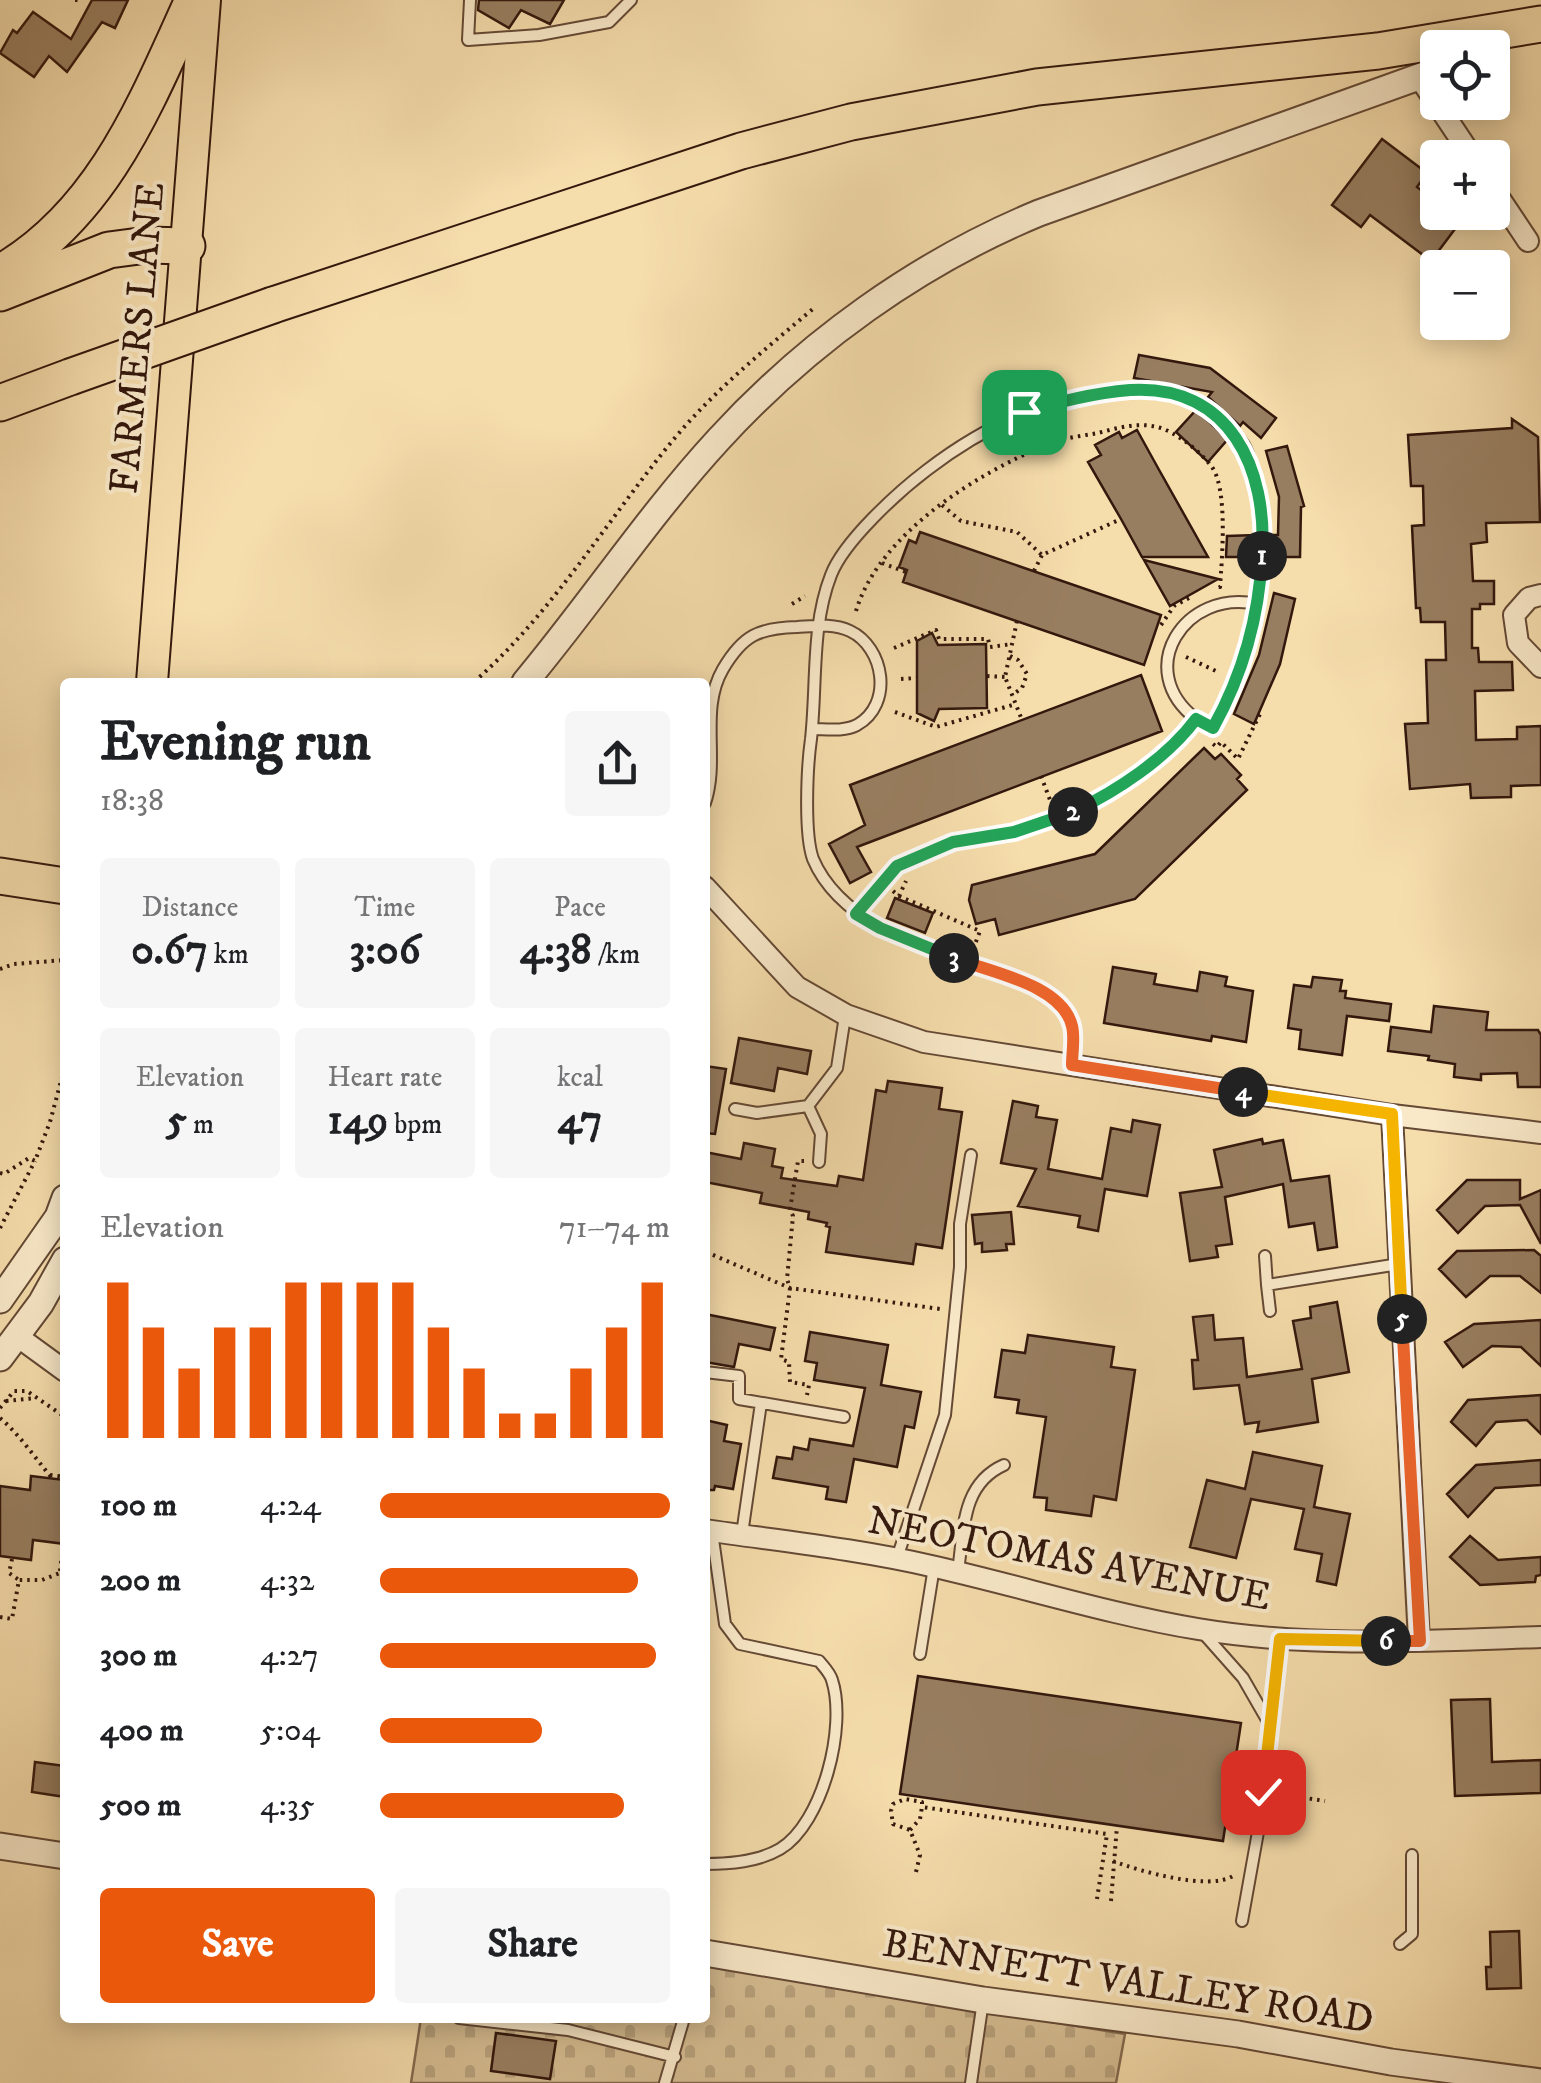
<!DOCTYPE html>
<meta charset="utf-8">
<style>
:root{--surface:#fff;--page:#f6f6f6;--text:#202124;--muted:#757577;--accent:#ea580c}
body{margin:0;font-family:"IM FELL DW Pica",serif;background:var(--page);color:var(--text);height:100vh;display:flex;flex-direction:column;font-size:38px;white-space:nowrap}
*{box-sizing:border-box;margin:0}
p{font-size:32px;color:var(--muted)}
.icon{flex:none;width:55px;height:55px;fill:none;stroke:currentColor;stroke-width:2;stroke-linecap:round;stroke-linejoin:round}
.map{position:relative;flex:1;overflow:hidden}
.sheet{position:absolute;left:60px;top:678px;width:650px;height:1345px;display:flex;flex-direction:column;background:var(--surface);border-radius:10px;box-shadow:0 5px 25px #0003}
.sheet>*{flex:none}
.controls{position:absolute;left:1420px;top:30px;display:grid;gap:20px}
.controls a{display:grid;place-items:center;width:90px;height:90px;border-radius:10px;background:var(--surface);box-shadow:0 5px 25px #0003;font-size:50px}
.pin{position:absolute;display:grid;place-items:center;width:85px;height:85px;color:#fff;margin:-42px;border-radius:20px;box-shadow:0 5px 15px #0006}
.km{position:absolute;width:50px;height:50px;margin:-25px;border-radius:50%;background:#222;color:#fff;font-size:28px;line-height:50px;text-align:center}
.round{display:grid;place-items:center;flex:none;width:105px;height:105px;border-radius:10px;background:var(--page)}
.headline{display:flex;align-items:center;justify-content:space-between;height:170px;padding:0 40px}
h1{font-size:55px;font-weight:800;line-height:75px}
.figures{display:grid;grid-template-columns:repeat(3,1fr);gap:15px;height:170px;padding:10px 40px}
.figures div{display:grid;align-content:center;border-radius:10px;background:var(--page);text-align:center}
.figures b{font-size:42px;font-weight:800}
.figures small{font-size:28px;font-weight:400}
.figures p{font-size:28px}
.chart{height:280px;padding:20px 40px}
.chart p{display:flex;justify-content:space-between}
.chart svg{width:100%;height:180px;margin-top:10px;stroke:var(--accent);stroke-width:6}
.cta{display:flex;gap:20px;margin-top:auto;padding:20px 40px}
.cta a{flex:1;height:115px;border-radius:10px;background:var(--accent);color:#fff;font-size:40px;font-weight:800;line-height:115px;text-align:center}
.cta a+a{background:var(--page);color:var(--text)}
ul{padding:0 40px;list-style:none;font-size:32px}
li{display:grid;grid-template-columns:160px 120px 1fr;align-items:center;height:75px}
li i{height:25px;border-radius:12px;background:var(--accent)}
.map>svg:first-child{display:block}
.cemetery{fill:url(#cemetery-stones);stroke:#846a4f;stroke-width:2.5}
.building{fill:#987e60;stroke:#33180d;stroke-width:2.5}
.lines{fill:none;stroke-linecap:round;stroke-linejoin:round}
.service-casing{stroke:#644935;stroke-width:14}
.minor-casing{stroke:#644935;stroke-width:24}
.tertiary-casing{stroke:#644935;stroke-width:29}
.primary-casing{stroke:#33180d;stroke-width:34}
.motorway-casing{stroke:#33180d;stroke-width:39}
.path{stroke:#33180d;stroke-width:4;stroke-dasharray:2.5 5;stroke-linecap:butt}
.service{stroke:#f9e9c9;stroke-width:10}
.minor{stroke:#f9e9c9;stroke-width:20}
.tertiary{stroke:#f9e9c9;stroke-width:25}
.primary{stroke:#f6ddac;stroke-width:30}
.motorway{stroke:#f6ddac;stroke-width:35}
.motorway-bridge-casing{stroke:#33180d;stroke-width:39;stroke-linecap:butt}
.motorway-bridge{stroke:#f6ddac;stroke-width:35}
.split-1-casing{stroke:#fff;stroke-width:20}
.split-2-casing{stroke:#fff;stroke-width:20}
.split-3-casing{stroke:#fff;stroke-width:20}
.split-4-casing{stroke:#fff;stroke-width:20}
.split-5-casing{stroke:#fff;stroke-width:20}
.split-6-casing{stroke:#fff;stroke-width:20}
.split-7-casing{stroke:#fff;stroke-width:20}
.split-1{stroke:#22a559;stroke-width:12}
.split-2{stroke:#22a559;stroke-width:12}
.split-3{stroke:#22a559;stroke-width:12}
.split-4{stroke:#f0652b;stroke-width:12}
.split-5{stroke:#f5b400;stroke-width:12}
.split-6{stroke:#f0652b;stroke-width:12}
.split-7{stroke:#f5b400;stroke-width:12}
.labels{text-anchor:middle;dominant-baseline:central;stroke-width:8;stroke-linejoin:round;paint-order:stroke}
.street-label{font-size:40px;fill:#33180d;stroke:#f9e9c9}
</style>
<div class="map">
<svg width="1541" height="2083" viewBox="0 0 1541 2083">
<defs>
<pattern id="cemetery-stones" width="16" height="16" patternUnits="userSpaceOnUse" patternTransform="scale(2.5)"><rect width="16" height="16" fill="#d5bc91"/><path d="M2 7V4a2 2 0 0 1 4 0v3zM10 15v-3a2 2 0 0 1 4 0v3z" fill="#b7a17c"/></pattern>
</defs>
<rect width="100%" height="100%" fill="#f6ddac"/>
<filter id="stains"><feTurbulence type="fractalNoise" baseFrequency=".002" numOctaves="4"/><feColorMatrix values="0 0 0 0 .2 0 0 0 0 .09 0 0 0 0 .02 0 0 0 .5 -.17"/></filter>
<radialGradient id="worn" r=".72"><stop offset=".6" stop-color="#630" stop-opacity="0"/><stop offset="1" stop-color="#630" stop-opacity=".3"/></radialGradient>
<path class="cemetery" d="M 705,1966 L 1125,2034 L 1116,2083 L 411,2083 L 421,2018 L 705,2018 Z"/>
<path class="building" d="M 92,0 L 128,0 L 115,28 L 102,22 L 67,72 L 49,56 L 34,77 L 0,53 L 13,30 L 17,33 L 33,12 L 71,39 Z
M 479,0 L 564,0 L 550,24 L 521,10 L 509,28 L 478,10 Z
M 1382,139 L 1427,173 L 1417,187 L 1438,203 L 1438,212 L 1450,212 L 1461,221 L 1431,261 L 1370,215 L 1361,227 L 1332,205 Z
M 1139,355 L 1210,368 L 1276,418 L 1261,438 L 1243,422 L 1240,426 L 1208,397 L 1212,392 L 1134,378 Z
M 1196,410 L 1228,439 L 1208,462 L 1176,432 Z
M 1512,419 L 1538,437 L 1540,522 L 1486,523 L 1487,542 L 1471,544 L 1473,581 L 1494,581 L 1494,604 L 1480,604 L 1480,609 L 1472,609 L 1472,648 L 1478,648 L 1479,662 L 1512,662 L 1513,690 L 1475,691 L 1476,740 L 1517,739 L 1517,727 L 1541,726 L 1541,785 L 1511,786 L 1511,797 L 1471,798 L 1470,784 L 1410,789 L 1405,724 L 1428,723 L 1426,660 L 1446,660 L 1445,622 L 1421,622 L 1420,608 L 1416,608 L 1412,526 L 1424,525 L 1423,486 L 1411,486 L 1408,435 L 1512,428 Z
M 1137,430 L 1158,468 L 1208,557 L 1142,557 L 1121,519 L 1088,462 L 1101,455 L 1095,445 L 1119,432 L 1122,438 Z
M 1287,446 L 1304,506 L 1301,507 L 1300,557 L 1273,557 L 1273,535 L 1278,535 L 1279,497 L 1266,451 Z
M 920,532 L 1161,615 L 1144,665 L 903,582 L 907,570 L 899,567 L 909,540 L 916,543 Z
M 1256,535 L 1255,557 L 1226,557 L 1227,536 Z
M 1144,560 L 1218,579 L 1170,606 Z
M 1274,593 L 1295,599 L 1280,664 L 1254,724 L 1234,714 L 1259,655 Z
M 932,633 L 938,645 L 986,644 L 987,708 L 939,709 L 934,721 L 917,713 L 917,641 Z
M 1141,675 L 1162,731 L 857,847 L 871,872 L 850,883 L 829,844 L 865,825 L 850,785 Z
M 1204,748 L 1215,759 L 1221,754 L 1241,775 L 1237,779 L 1247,790 L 1135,899 L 999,935 L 995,919 L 976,924 L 969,900 L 972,885 L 1095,854 Z
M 895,898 L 933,913 L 925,933 L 887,918 Z
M 1113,967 L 1156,974 L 1154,984 L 1197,991 L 1200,972 L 1227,977 L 1225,986 L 1253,991 L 1246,1042 L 1212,1036 L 1211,1041 L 1104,1023 Z
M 1313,977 L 1342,980 L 1340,991 L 1346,991 L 1345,998 L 1391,1004 L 1389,1021 L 1347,1016 L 1342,1055 L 1299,1049 L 1301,1030 L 1288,1028 L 1294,985 L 1311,987 Z
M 1434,1006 L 1488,1012 L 1486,1030 L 1538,1030 L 1541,1035 L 1541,1087 L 1518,1087 L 1517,1073 L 1481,1074 L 1481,1080 L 1454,1077 L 1455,1064 L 1428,1060 L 1429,1056 L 1388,1051 L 1391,1027 L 1431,1032 Z
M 739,1038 L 811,1051 L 807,1074 L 778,1068 L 774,1091 L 731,1083 Z
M 705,1066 L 726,1069 L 715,1134 L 705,1133 Z
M 888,1081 L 942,1088 L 939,1109 L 962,1112 L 942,1248 L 916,1244 L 913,1264 L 826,1252 L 830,1227 L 826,1226 L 827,1223 L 808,1219 L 809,1212 L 760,1203 L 762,1193 L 705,1182 L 705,1152 L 741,1159 L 744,1143 L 775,1149 L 772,1166 L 783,1168 L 781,1178 L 837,1186 L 839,1176 L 863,1180 L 876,1090 L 886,1092 Z
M 1013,1101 L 1038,1106 L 1036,1117 L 1057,1120 L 1048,1169 L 1102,1179 L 1111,1128 L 1131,1132 L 1133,1120 L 1160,1125 L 1147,1196 L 1105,1189 L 1098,1231 L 1078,1227 L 1080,1216 L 1018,1206 L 1036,1169 L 1001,1163 Z
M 1262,1139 L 1263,1144 L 1283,1140 L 1291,1181 L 1329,1176 L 1337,1247 L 1318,1250 L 1314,1223 L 1289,1227 L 1283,1184 L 1225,1197 L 1232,1244 L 1216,1246 L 1218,1257 L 1190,1261 L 1180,1193 L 1222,1187 L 1214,1150 Z
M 1467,1180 L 1520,1180 L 1520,1199 L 1541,1190 L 1541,1244 L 1520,1205 L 1485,1206 L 1458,1233 L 1437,1210 Z
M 1011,1212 L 1014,1244 L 1006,1244 L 1007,1250 L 982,1252 L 982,1243 L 975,1244 L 972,1215 Z
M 1534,1250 L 1541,1256 L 1541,1293 L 1520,1276 L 1490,1276 L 1466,1297 L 1439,1269 L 1457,1251 Z
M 1337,1302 L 1349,1372 L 1312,1379 L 1318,1422 L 1257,1432 L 1259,1422 L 1245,1424 L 1239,1385 L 1194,1389 L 1192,1360 L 1198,1360 L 1193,1317 L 1213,1315 L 1215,1340 L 1243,1338 L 1247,1377 L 1302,1369 L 1293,1321 L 1311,1318 L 1310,1307 Z
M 705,1314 L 775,1328 L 770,1350 L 739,1344 L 734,1367 L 705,1362 Z
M 1541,1320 L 1541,1366 L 1521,1347 L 1492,1346 L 1463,1367 L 1445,1342 L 1474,1324 Z
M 810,1332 L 888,1345 L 881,1385 L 921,1392 L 914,1428 L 905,1426 L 897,1467 L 854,1459 L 846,1502 L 826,1499 L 828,1487 L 773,1478 L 777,1457 L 792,1459 L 794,1447 L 808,1450 L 810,1439 L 853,1446 L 865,1388 L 814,1380 L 817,1363 L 805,1361 Z
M 1028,1335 L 1114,1347 L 1111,1367 L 1135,1370 L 1116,1500 L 1094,1496 L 1091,1516 L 1046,1510 L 1047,1498 L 1034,1497 L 1046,1417 L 1017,1413 L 1019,1400 L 995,1397 L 1002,1350 L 1025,1353 Z
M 1541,1395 L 1541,1434 L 1527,1420 L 1496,1422 L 1476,1446 L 1451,1422 L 1468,1400 Z
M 705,1420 L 727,1425 L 724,1441 L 741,1444 L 733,1489 L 715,1486 L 714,1490 L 705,1490 Z
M 1253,1452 L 1322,1466 L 1314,1507 L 1350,1514 L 1336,1585 L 1317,1581 L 1322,1554 L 1295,1549 L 1304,1509 L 1251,1499 L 1236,1558 L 1190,1547 L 1207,1480 L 1245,1489 Z
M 1541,1460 L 1541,1485 L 1495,1488 L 1468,1517 L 1447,1494 L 1476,1465 Z
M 31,1476 L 65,1480 L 65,1544 L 33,1540 L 31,1560 L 0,1556 L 0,1486 L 30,1490 Z
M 1470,1536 L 1498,1560 L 1541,1557 L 1541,1575 L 1536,1576 L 1535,1582 L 1480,1585 L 1450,1557 Z
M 918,1676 L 1241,1723 L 1223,1841 L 900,1794 Z
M 1490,1699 L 1492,1762 L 1541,1760 L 1541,1793 L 1455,1796 L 1451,1700 Z
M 35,1762 L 65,1766 L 65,1797 L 32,1792 Z
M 1519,1931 L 1521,1988 L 1487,1989 L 1486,1967 L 1491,1967 L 1490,1932 Z
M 496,2033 L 556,2041 L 550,2079 L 491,2071 Z"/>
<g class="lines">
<g class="service-casing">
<path id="service" d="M 470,0 L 468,40 L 539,35 L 609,22 L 631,0
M 1196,719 C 1132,670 1185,588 1257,604
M 705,803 C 720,759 699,710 723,669 C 743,635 759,628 797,627 C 814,626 833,623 850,631 C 884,647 894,704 857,725 C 844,732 825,729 812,729
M 856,914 C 869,899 881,878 897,867 C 931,842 975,841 1014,831 C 1078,815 1157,773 1196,719 L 1213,728 C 1252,655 1282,555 1254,474 C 1251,465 1249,453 1244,445 C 1235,432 1219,417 1207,407 C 1196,398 1178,396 1164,394 C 1077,382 995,418 927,470 C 898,492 844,541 831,575 C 811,626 817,685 811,739 C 807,767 804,834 813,859 C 826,890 853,912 881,928 L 1044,991 C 1073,1015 1074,1028 1072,1064
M 808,1106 L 821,1134 L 819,1162
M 735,1109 L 757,1113 L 808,1106 L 837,1068 L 845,1016
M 1265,1256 L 1267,1285 L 1399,1264
M 1267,1285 L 1270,1311
M 705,1372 L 739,1376 L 739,1399 L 844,1417
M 742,1534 L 761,1403
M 897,1558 L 945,1415 L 960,1267 L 960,1224 L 971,1155
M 958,1571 C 964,1531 961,1484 1004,1465
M 1204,1634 L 1243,1678 L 1270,1725
M 920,1654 L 934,1567
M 705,1864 C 730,1864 758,1862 780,1849 C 823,1823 847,1726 832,1680 C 830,1673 824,1667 819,1661 L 740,1644 L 725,1624 L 712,1532
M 1242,1921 L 1258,1832 L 1280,1639
M 1400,1944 L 1412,1934 L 1412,1855
M 459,2018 L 568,2030 L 675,2057
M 665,2083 L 684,2018
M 971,2083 L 983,2001"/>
</g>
<g class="minor-casing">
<path id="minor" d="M 1419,77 L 1473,158
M 1492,187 L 1528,241
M 1541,595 L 1529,598 L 1514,615 L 1518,643 L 1541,667
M 705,887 L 797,987 L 846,1015 L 924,1042 L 1392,1115 L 1541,1133
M 1392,1115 L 1419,1641
M 17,1336 L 65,1371
M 705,1530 C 780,1541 857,1549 931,1566 C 1020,1586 1108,1614 1198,1629 C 1311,1648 1427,1641 1541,1637"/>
</g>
<g class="tertiary-casing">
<path id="tertiary" d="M 525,682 C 591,603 649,515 719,439 C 807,343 918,263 1039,213 L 1438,70
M 0,1300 L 58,1217 L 65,1198
M 0,1358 L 41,1303 L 65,1260
M 0,1846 L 65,1856
M 705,1953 L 983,2000 L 1238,2034 L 1391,2062 L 1541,2082"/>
</g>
<g class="primary-casing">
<path id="primary" d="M 152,682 L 205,0"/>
</g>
<g class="motorway-casing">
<path id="motorway" d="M 0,273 C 103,214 146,103 193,0
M 0,293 L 109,250 L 147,245 L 187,246
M 273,305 L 741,151 L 851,122 L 1037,87 L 1378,51 L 1541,24
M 0,403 L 70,377
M 0,876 L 65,886"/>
</g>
<path class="path" d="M 75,0 L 79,0
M 942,505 L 961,521 L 1017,532 L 1042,555 L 1121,519
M 882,563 L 906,572
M 1034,571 L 1042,555
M 792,604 L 805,596
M 856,611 C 879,534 976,474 1046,445 C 1062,438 1081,436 1098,433 C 1117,428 1137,422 1157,427 C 1175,431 1201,452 1212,467 C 1228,490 1222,558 1220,587 L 1217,587
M 1017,621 L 1005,677 L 1022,720
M 1161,625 L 1174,606 L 1189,598
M 894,648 L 936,630 L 939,639 L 988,639 L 990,647 L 1012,644
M 1010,656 L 1018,660 L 1027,674 L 1022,688 L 1012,695
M 1186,657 L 1218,672
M 987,676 L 1005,677
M 901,679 L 917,678
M 474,682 C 551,614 604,525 669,445 C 711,393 763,351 814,308
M 895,712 L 936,727 L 1016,704
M 1213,744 L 1217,747 L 1221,742 L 1238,759 L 1261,712
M 1041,776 L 1050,800
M 893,891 L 899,896 L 906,881
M 899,896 L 980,931 L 974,947
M 0,969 L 14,964 L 65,960
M 804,1161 L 798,1161 L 790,1209 L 793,1216 L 787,1279 L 790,1288 L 781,1359 L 789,1362 L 790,1382 L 809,1385 L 807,1395
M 0,1173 L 4,1174 L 29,1158 L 35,1161 L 50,1122 L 65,1066
M 0,1228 L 35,1161
M 705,1228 L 708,1236 L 705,1253
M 706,1252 L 790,1288 L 940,1309
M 6,1401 L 36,1398
M 0,1408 L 14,1391 L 27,1391 L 65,1417
M 0,1418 C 20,1435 35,1458 52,1478
M 50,1475 L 65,1477
M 12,1559 L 9,1573 L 19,1580
M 60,1571 L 63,1546
M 0,1617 L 12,1619 L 19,1580 L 42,1580 L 65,1571
M 1231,1790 L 1242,1791
M 1280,1794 L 1325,1801
M 1241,1824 C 1234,1797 1236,1775 1250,1752
M 910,1830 L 920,1819 L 922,1807 L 1107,1834 L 1097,1899
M 1113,1861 C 1139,1871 1208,1891 1233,1876
M 916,1872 L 920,1855 L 910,1830 L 893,1824 L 891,1811 L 893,1804 L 905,1799 L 922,1802 L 922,1807
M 1111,1901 L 1117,1826"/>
<use href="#service" class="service"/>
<use href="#minor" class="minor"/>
<use href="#tertiary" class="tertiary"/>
<use href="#primary" class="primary"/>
<use href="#motorway" class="motorway"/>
<g class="motorway-bridge-casing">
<path id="motorway-bridge" d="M 70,377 L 273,305"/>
</g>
<use href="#motorway-bridge" class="motorway-bridge"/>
</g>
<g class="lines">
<g class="split-1-casing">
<path id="split-1" d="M 1024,412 C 1059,402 1093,393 1130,390 C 1230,384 1268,469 1262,556"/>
</g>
<g class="split-2-casing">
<path id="split-2" d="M 1073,812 C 1117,791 1167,758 1196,719 L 1213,728 C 1243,674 1259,618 1262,556"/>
</g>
<g class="split-3-casing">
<path id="split-3" d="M 954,958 L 880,928 L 856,914 L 897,866 L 953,842 L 1014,832 L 1073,812"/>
</g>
<g class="split-4-casing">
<path id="split-4" d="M 954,958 C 989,972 1062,984 1072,1026 C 1075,1038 1072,1053 1072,1065 L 1243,1092"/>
</g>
<g class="split-5-casing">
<path id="split-5" d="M 1243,1092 L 1392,1114 L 1402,1319"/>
</g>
<g class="split-6-casing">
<path id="split-6" d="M 1386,1641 L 1420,1641 L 1402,1319"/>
</g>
<g class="split-7-casing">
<path id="split-7" d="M 1263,1792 L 1280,1639 L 1386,1641"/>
</g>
<use href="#split-1" class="split-1"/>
<use href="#split-2" class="split-2"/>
<use href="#split-3" class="split-3"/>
<use href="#split-4" class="split-4"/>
<use href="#split-5" class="split-5"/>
<use href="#split-6" class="split-6"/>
<use href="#split-7" class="split-7"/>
</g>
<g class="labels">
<g class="street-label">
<text transform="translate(139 338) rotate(-85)">FARMERS LANE</text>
<text transform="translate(1069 1560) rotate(11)">NEOTOMAS AVENUE</text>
<text transform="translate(1128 1983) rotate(9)">BENNETT VALLEY ROAD</text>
</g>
</g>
<rect width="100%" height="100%" filter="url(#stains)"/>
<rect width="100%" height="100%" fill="url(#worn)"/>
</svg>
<div class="controls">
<a><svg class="icon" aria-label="locate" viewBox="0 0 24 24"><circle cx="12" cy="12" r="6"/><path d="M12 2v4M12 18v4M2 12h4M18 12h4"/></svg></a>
<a>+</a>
<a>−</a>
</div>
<div class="pin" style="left:1024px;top:412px;background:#1e9e55"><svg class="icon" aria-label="arrive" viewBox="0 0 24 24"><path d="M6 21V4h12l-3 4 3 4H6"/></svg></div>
<div class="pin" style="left:1263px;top:1792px;background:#d93025"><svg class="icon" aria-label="check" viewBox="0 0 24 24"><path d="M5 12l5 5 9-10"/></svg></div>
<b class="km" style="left:1262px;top:556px">1</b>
<b class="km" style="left:1073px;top:812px">2</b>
<b class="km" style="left:954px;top:958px">3</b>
<b class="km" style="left:1243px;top:1092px">4</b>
<b class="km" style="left:1402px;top:1319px">5</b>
<b class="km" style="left:1386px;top:1641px">6</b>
<section class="sheet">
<div class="headline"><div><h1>Evening run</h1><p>18:38</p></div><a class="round"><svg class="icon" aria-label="share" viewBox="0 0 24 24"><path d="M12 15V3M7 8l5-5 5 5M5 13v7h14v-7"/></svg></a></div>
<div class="figures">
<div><p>Distance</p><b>0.67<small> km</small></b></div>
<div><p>Time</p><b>3:06</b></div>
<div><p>Pace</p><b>4:38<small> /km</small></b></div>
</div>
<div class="figures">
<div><p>Elevation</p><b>5<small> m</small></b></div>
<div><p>Heart rate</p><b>149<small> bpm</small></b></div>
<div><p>kcal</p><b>47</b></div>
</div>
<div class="chart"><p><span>Elevation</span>71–74 m</p>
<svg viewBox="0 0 160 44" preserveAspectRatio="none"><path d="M5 44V6M15 44V17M25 44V27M35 44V17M45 44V17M55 44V6M65 44V6M75 44V6M85 44V6M95 44V17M105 44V27M115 44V38M125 44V38M135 44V27M145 44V17M155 44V6"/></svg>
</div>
<ul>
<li><b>100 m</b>4:24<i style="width:100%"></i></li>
<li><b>200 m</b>4:32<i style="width:89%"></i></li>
<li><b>300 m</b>4:27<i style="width:95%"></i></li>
<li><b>400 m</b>5:04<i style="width:56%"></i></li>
<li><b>500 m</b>4:35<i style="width:84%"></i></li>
</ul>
<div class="cta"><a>Save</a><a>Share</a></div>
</section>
</div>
